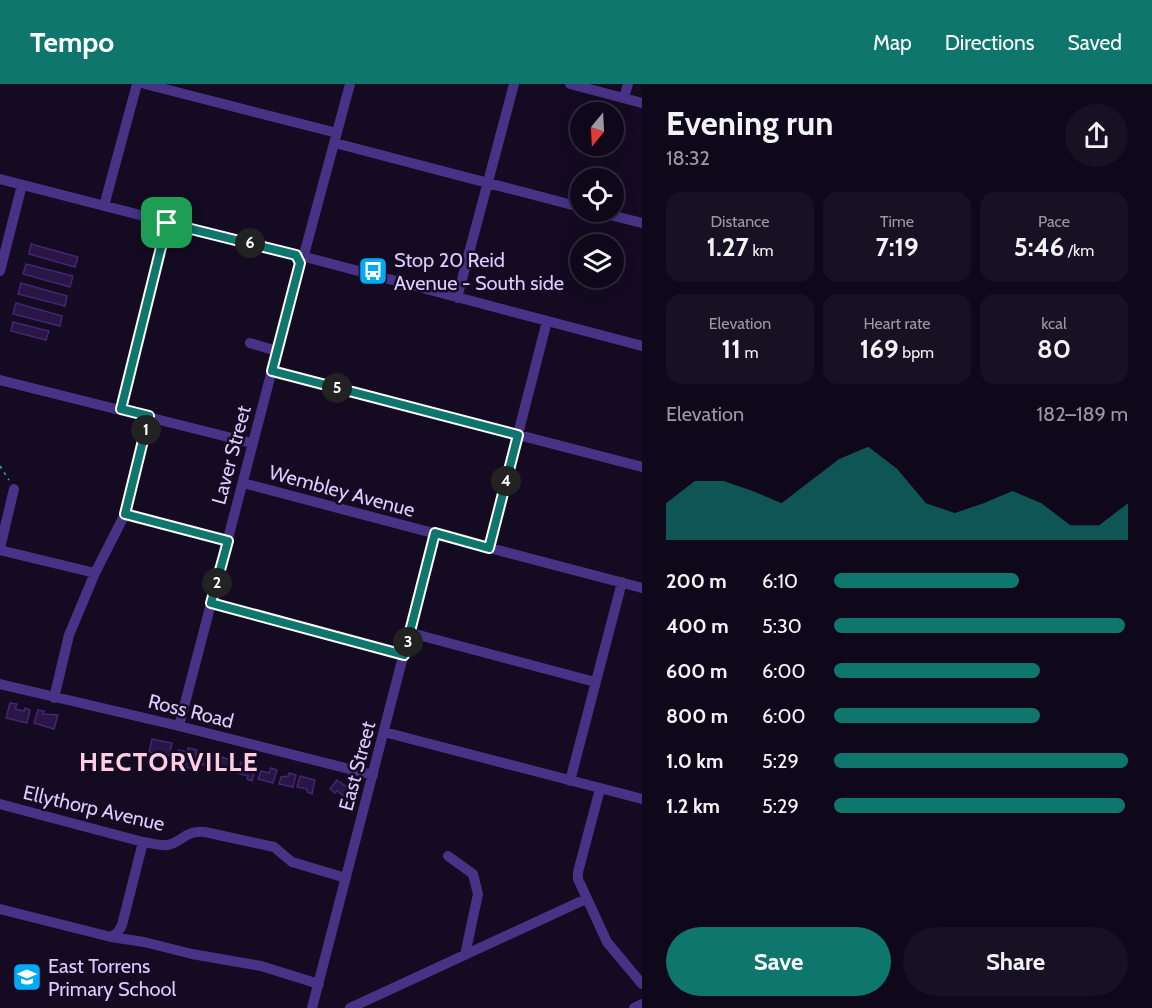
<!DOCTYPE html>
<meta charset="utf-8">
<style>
:root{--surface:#0f081a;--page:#181123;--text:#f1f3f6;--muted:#9b9aa2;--line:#2f2939;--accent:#0f766e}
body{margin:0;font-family:Cabin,sans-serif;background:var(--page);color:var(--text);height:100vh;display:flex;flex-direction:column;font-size:22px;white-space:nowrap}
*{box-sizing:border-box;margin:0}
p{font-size:20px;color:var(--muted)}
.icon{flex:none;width:33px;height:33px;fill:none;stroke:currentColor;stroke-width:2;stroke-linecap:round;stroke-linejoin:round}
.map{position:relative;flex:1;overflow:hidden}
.details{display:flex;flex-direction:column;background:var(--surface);width:510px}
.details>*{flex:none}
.needle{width:39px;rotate:198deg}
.tools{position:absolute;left:570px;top:18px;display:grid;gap:12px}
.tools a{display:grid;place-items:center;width:54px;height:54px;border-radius:50%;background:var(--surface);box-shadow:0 3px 15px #0003,0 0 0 2px var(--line);font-size:30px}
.pin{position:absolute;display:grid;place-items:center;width:51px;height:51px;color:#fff;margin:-26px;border-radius:12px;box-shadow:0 3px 9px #0006}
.km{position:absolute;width:30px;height:30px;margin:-15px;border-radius:50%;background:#222;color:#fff;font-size:16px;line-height:30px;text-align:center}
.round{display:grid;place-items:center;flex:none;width:63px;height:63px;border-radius:32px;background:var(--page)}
.summary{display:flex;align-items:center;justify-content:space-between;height:102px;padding:0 24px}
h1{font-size:33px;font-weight:800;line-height:45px}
.metrics{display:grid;grid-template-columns:repeat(3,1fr);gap:9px;height:102px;padding:6px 24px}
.metrics div{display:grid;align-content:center;border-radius:15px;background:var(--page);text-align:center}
.metrics b{font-size:26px;font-weight:800}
.metrics small{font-size:16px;font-weight:400}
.metrics p{font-size:16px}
.chart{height:168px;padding:12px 24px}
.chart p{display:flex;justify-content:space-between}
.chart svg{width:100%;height:108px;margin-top:6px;fill:var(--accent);opacity:.7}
.cta{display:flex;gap:12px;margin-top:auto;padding:12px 24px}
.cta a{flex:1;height:69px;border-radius:36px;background:var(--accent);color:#fff;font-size:24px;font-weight:800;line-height:69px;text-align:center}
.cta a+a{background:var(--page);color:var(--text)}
ul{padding:0 24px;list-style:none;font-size:20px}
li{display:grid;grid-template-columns:96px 72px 1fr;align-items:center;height:45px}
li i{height:15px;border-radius:8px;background:var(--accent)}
header{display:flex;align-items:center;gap:36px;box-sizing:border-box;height:84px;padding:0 30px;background:var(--accent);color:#fff}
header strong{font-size:28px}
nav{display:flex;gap:33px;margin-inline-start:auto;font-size:21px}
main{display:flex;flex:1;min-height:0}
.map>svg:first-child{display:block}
.building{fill:#291645;stroke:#452573;stroke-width:1.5}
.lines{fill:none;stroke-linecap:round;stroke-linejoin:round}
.path{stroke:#23a5bc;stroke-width:1.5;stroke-dasharray:3 4.5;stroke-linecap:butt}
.minor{stroke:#473285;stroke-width:10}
.route-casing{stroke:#fff;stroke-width:12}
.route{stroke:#0f766e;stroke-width:8}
.labels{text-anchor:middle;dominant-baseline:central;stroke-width:5;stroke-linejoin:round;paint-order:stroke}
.poi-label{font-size:20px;fill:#dcf;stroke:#140b22;text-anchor:start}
.street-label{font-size:20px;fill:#dcf;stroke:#140b22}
.district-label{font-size:26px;font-weight:bold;letter-spacing:1.5px;fill:#ffcee3;stroke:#140b22}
</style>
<header>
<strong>Tempo</strong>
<nav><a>Map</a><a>Directions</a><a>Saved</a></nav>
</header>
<main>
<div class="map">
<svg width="642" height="924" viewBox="0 0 642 924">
<rect width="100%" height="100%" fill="#140b22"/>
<path class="building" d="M 31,160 L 78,173 L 75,183 L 29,170 Z
M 26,180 L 73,192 L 70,203 L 23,190 Z
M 21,199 L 67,212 L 65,222 L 18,210 Z
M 16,219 L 62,232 L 60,242 L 13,230 Z
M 13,238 L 49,247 L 46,256 L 11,247 Z
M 10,619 L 17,620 L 15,625 L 24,627 L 25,624 L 30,626 L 27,639 L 6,634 Z
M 38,626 L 44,627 L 43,630 L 58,631 L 54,645 L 34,639 Z
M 152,655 L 172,659 L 169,672 L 149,668 Z
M 188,664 L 197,666 L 193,685 L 185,683 L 186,679 L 176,676 L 178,666 L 187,668 Z
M 202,667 L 214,672 L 211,683 L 196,679 L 199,669 L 201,670 Z
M 222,673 L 235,678 L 233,688 L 219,685 Z
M 244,677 L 256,682 L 252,697 L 247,695 L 248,692 L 238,689 L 241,678 L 243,679 Z
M 271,684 L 277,686 L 273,699 L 258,695 L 261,687 L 269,689 Z
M 289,689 L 296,691 L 293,703 L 279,700 L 281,693 L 289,692 Z
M 300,692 L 315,696 L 312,710 L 307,708 L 307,705 L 297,703 Z
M 337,696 L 351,706 L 345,713 L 337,707 L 335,709 L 330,705 Z"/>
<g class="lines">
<path class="path" d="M 0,382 L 9,396"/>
<path class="minor" d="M 145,0 L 337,49
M 570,0 L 642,19
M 624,14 L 628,0
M 335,59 L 580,123
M 0,95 L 296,171
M 104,122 L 137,0
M 598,128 L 642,139
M 305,167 L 350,0
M 309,174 L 642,262
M 0,187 L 22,101
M 457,214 L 514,0
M 250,259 L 277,267
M 272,287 L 642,383
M 0,296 L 252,359
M 121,325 L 167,139
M 243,399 L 642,504
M 125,430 L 227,457
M 489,463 L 547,237
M 0,464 L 14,405
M 0,466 L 95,489
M 211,519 L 404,571
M 411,549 L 595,598
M 0,600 L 179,642 L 373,691
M 54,614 L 69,551 L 95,489 L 125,430 L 149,332
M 179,642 L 300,179
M 384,648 L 642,715
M 570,697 L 622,498
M 600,705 L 578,788 L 578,795 L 607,858 L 642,900
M 0,720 L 143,758 C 151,759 160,762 168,761 C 184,757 185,746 205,748 L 274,763 L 292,778 L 346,794
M 448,772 L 473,790 L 478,810 L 465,871
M 0,825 L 111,853 L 144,858 L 192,870 L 261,882 L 319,900
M 111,853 L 118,848 L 122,841 L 143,758
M 312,924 L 435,449
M 350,924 L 586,815
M 634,924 L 642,920"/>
</g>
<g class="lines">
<g class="route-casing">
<path id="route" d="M 167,139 L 296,171 L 300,179 L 272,287 L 518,351 L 489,464 L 435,449 L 404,571 L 211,519 L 228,457 L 125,430 L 149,332 L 121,325 Z"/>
</g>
<use href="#route" class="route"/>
</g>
<defs>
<g id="bus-square" transform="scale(1.5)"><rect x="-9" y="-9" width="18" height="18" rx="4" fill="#00aaf7" stroke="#140b22"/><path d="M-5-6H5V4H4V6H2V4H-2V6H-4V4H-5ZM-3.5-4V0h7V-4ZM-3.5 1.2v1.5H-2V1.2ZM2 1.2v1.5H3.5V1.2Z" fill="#fff"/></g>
<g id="school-square" transform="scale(1.5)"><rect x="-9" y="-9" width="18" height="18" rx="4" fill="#00aaf7" stroke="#140b22"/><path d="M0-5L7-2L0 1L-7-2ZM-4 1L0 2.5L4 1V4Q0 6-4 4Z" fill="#fff"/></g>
</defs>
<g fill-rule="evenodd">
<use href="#bus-square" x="373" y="187"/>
<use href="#school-square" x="27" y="893"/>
</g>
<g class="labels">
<g class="poi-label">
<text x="394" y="176">Stop 20 Reid<tspan x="394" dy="23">Avenue - South side</tspan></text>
<text x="48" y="882">East Torrens<tspan x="48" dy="23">Primary School</tspan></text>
</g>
<g class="street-label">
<text transform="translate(231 371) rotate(-75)">Laver Street</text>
<text transform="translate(342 407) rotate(15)">Wembley Avenue</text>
<text transform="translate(191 627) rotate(14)">Ross Road</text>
<text transform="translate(357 682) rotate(-75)">East Street</text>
<text transform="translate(94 724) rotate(13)">Ellythorp Avenue</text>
</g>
<g class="district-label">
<text x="169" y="678">HECTORVILLE</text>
</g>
</g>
</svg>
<div class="tools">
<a><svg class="needle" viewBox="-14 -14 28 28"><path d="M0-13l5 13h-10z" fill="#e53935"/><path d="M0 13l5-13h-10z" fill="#9b9aa2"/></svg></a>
<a><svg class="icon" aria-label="locate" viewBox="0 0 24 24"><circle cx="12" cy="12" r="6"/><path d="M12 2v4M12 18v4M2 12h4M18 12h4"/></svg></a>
<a><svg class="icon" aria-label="layers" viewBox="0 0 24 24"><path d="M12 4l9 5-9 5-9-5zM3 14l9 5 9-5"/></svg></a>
</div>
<div class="pin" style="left:167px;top:139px;background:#1e9e55"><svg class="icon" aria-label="arrive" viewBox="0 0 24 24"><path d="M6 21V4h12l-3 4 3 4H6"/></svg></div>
<b class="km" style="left:146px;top:346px">1</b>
<b class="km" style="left:217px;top:499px">2</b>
<b class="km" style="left:408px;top:558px">3</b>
<b class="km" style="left:506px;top:397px">4</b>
<b class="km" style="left:337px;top:304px">5</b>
<b class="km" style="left:250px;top:159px">6</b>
</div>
<section class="details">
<div class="summary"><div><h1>Evening run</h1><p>18:32</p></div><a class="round"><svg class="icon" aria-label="share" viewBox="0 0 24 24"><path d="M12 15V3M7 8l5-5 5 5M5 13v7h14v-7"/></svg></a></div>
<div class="metrics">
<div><p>Distance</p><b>1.27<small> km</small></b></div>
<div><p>Time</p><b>7:19</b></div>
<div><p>Pace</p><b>5:46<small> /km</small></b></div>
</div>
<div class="metrics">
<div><p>Elevation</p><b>11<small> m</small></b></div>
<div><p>Heart rate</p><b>169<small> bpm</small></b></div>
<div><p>kcal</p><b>80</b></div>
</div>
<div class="chart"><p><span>Elevation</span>182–189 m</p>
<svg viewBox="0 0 160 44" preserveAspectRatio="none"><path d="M0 44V29L10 20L20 20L30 24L40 29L50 20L60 11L70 6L80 15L90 29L100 33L110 29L120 24L130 29L140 38L150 38L160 29V44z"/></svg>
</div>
<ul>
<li><b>200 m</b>6:10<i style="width:63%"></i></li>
<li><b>400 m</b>5:30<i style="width:99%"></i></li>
<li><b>600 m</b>6:00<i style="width:70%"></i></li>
<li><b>800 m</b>6:00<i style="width:70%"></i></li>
<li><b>1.0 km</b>5:29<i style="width:100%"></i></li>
<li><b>1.2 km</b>5:29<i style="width:99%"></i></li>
</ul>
<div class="cta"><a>Save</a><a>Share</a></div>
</section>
</main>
